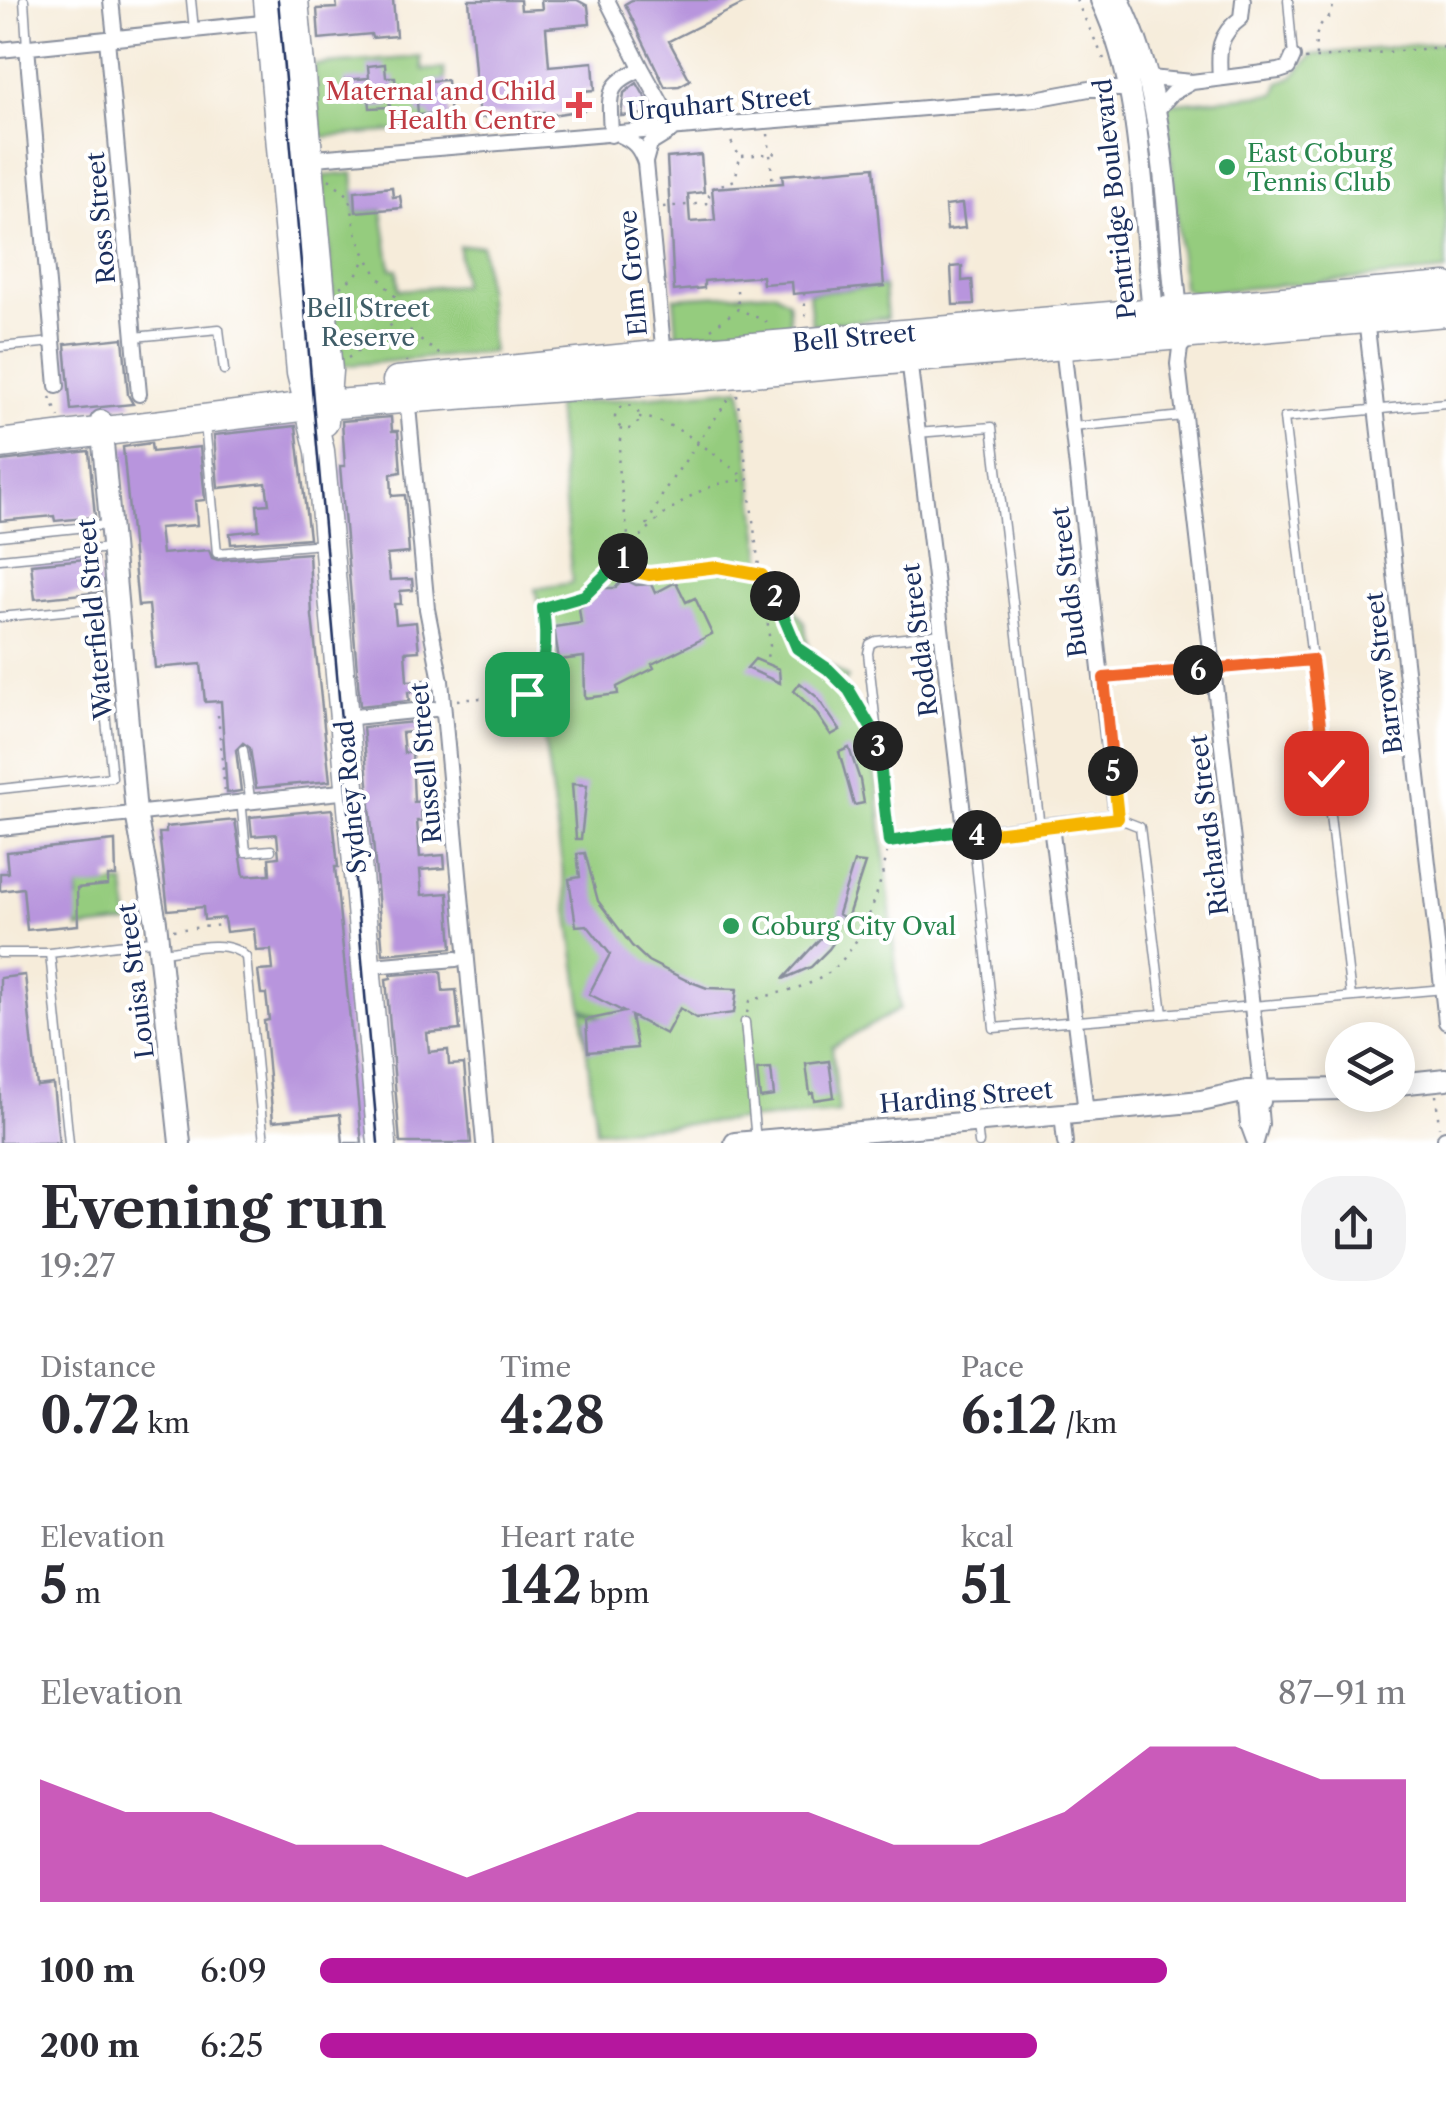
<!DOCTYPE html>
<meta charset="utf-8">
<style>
:root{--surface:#fff;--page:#f2f2f3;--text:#2b2b33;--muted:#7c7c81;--accent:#b5179e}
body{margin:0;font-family:"Libre Caslon Text",serif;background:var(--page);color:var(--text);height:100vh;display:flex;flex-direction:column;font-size:38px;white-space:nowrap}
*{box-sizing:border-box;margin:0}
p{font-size:32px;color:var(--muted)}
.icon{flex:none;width:55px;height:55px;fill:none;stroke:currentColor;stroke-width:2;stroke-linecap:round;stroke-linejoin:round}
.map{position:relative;height:1143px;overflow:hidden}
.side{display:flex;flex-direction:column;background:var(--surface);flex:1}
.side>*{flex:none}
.controls{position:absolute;left:1325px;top:1022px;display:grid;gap:20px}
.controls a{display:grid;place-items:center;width:90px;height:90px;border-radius:50%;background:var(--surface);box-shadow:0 5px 25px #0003;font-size:50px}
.pin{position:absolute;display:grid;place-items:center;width:85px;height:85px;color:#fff;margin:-42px;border-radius:20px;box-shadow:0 5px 15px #0006}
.km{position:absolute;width:50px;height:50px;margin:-25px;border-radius:50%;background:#222;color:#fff;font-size:28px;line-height:50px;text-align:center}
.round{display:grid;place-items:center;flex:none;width:105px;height:105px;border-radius:40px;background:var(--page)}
.overview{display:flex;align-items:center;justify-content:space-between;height:170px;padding:0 40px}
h1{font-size:55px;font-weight:700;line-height:75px}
.stats{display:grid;grid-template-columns:repeat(3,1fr);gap:15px;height:170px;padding:10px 40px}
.stats div{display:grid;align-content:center}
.stats b{font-size:50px;font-weight:700}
.stats small{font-size:28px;font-weight:400}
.stats p{font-size:28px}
.chart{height:280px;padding:20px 40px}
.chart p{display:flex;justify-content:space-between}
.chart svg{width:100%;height:180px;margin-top:10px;fill:var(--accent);opacity:.7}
ul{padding:0 40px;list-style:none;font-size:32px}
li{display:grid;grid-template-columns:160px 120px 1fr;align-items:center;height:75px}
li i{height:25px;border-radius:12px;background:var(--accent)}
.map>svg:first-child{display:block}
.green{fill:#95cc7e;stroke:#587e6e;stroke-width:2.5}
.building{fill:#b895dd}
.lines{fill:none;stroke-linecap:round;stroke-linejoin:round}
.lane-casing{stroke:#888e9c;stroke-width:11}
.street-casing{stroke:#888e9c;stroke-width:18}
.secondary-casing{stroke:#888e9c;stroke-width:24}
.highway-casing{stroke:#888e9c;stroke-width:31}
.path{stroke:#888e9c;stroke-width:2.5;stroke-dasharray:2.5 8;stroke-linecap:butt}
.lane{stroke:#fff;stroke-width:8}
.street{stroke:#fff;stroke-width:14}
.secondary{stroke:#fff;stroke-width:20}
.highway{stroke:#fff;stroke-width:28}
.tram{stroke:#1b2f5e;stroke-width:2.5}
.split-1-casing{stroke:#fff;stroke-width:20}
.split-2-casing{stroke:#fff;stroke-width:20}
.split-3-casing{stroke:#fff;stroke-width:20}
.split-4-casing{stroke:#fff;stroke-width:20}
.split-5-casing{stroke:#fff;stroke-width:20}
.split-6-casing{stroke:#fff;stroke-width:20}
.split-7-casing{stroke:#fff;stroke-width:20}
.split-8-casing{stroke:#fff;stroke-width:20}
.split-1{stroke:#22a559;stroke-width:12}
.split-2{stroke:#f5b400;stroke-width:12}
.split-3{stroke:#22a559;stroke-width:12}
.split-4{stroke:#22a559;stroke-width:12}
.split-5{stroke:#f5b400;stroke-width:12}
.split-6{stroke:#f0652b;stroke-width:12}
.split-7{stroke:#f0652b;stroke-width:12}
.split-8{stroke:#f5b400;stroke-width:12}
.health-dot{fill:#e0444e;stroke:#fff;stroke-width:4}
.leisure-dot{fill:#2e9e5b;stroke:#fff;stroke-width:4}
.labels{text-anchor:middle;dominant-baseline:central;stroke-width:8;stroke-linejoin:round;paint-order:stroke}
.health-label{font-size:25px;fill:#be3a42;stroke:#fff;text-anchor:end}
.street-label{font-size:25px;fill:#1b2f5e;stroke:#fff}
.leisure-label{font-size:25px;fill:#27864d;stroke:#fff;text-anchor:start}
.park-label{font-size:25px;fill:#405e68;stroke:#fff}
</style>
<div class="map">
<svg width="1446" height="1143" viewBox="0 0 1446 1143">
<rect width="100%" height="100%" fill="#fff"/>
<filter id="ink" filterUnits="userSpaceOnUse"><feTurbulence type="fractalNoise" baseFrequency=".01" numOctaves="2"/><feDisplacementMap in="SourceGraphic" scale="20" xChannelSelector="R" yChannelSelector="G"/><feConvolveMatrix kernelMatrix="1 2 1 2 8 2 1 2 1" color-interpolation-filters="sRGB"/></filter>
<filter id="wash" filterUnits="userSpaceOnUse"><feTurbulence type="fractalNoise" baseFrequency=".0048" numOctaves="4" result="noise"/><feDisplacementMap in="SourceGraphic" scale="40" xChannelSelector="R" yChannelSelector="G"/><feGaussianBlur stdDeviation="2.25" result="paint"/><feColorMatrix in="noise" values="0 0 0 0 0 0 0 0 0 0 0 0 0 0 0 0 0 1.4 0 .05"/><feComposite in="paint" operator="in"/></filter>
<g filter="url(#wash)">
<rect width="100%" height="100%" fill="#f6ecda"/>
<path class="green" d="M 1446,42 L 1446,271 L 1193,293 L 1183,288 L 1166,104 L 1275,94 L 1280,82 L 1294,76 L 1312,55 Z
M 421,57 L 423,70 L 444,69 L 450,127 L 320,137 L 314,65 Z
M 353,173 L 356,212 L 382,210 L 391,269 L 397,269 L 399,290 L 462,285 L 459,246 L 482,245 L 492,352 L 339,366 L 323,176 Z
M 884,286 L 887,318 L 812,325 L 809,293 Z
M 774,292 L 788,301 L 790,326 L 677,335 L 674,298 Z
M 741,388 L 763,567 L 804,622 L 809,650 L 848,678 L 841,686 L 857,713 L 869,743 L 878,791 L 900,1009 L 832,1047 L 839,1113 L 596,1131 L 582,1010 L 611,1021 L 582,1008 L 541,716 L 564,712 L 541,714 L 541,673 L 546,637 L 535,589 L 572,583 L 556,405 Z
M 125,883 L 129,923 L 78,929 L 73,900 L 78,899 L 77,887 Z"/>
<g id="blocks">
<path class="building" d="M 336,0 L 393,0 L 396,36 L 372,38 L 371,34 L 319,39 L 317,9 L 337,8 Z
M 469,0 L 520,0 L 521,10 L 542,9 L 541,0 L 577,0 L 588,6 L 590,24 L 546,28 L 549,66 L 593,62 L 595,90 L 582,91 L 584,110 L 545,116 L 544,112 L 479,118 Z
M 632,0 L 751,0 L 669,41 L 690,80 L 679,86 L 665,87 L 625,4 Z
M 385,64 L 386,77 L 395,77 L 396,92 L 388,92 L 390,107 L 370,108 L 369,96 L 346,98 L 345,80 L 369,78 L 368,66 Z
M 447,80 L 450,118 L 431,119 L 430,114 L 418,115 L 417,101 L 429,100 L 428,81 Z
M 637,83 L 654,113 L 621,116 L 624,93 Z
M 701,155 L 704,192 L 688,194 L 690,222 L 715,220 L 712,188 L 783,183 L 782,175 L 874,167 L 884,286 L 793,294 L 792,282 L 763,284 L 762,276 L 704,281 L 704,288 L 674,291 L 667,158 Z
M 392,187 L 393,197 L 400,196 L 402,208 L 356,212 L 355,191 Z
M 962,204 L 965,228 L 947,230 L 945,206 Z
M 962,266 L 962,281 L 972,280 L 974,304 L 953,305 L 951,267 Z
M 123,338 L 128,395 L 133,404 L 71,410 L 65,344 Z
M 391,417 L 392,431 L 398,431 L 401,472 L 391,474 L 392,496 L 405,495 L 409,553 L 387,555 L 390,580 L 412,579 L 413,590 L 400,591 L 401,604 L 394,604 L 396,624 L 416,622 L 419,651 L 405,652 L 407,681 L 428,680 L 429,690 L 408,692 L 409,701 L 360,706 L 340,466 L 345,466 L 342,421 Z
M 296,426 L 309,538 L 231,544 L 230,533 L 259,530 L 257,505 L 269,504 L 266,483 L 218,488 L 214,435 Z
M 151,443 L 152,452 L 200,447 L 205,500 L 195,501 L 197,525 L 159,528 L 162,554 L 209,550 L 212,558 L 218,560 L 309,553 L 312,616 L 330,781 L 256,788 L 250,748 L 243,743 L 236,750 L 241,791 L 227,793 L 221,701 L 205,702 L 201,664 L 155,668 L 149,605 L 138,606 L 123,447 Z
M 89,451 L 95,517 L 55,521 L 54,516 L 0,521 L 0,461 Z
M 97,558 L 101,592 L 35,599 L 31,564 Z
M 624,579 L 636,585 L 651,584 L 655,593 L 676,582 L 686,602 L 695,598 L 712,634 L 652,664 L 654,668 L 617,687 L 618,694 L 585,698 L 584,657 L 559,660 L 554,627 L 581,623 L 579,608 L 595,597 L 596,588 L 615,588 Z
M 755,659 L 779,669 L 780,683 L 747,668 Z
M 800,683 L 817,697 L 840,730 L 831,735 L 815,711 L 794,691 Z
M 424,721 L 425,731 L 402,733 L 404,753 L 412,753 L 414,802 L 427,801 L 428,810 L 421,811 L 422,821 L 417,821 L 420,857 L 444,855 L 445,868 L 420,870 L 422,895 L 448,893 L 452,948 L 383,954 L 363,727 Z
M 849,748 L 860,780 L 864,803 L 854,805 L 839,752 Z
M 572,784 L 587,785 L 581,839 L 576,839 Z
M 332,809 L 338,867 L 335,867 L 362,1143 L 343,1143 L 340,1114 L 273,1121 L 264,1021 L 269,1020 L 266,994 L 261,994 L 258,971 L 273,970 L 271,950 L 256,951 L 254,929 L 226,932 L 224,918 L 204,920 L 203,907 L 168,910 L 159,833 L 166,833 L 166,827 L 235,820 L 244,876 L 270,874 L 269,858 L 279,857 L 277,834 L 252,836 L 250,817 Z
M 115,841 L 116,876 L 108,876 L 108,885 L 77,888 L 78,925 L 27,930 L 23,888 L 0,891 L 0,873 L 8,873 L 6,852 Z
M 585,853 L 598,901 L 632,946 L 648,961 L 686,980 L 707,988 L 737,989 L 734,1013 L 696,1018 L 680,1008 L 666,1034 L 631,1016 L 637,1048 L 588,1052 L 586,1020 L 624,1012 L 589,994 L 610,954 L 587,925 L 576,926 L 569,879 L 580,877 L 577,854 Z
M 854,862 L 865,863 L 847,919 L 838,914 Z
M 828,930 L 838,936 L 829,949 L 811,967 L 783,979 Z
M 441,971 L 443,991 L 456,990 L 460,1030 L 427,1033 L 429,1052 L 448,1050 L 449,1065 L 464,1064 L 471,1143 L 400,1143 L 386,979 L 391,978 L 391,975 Z
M 25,975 L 37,1086 L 53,1084 L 59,1143 L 0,1143 L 0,978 Z
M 829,1061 L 834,1097 L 814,1100 L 813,1093 L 810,1094 L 806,1064 Z
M 771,1069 L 774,1096 L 760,1098 L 757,1070 Z"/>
</g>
</g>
<g filter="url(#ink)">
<use href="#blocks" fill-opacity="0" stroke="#888e9c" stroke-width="2.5"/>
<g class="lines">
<g class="lane-casing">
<path id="lane" d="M 24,0 L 27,47
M 191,0 L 194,30
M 1288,0 L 1293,57
M 134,337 L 219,329 L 224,370
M 0,347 L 53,342
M 205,424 L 217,553 L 323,544
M 1073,427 L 1183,416
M 917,433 L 992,427 L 1040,827
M 0,536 L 106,525
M 0,559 L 110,548
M 0,617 L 94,608 L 112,777 L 0,789
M 942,634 L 876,641 L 870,644 L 868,653 L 889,842 L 965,830
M 1104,678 L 1312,661
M 243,750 L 250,798 L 241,799 L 246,852 L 271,850
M 1117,818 L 1140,827 L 1163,1014 L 1444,989
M 973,835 L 994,1028 L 1163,1014
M 162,952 C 186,950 227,937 246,957 L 264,1143
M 0,953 L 50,953 L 158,940
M 50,953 L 69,1143
M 1351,997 L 1284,418 L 1446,403
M 745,1022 L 756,1141
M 977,1125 L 979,1143"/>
</g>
<g class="street-casing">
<path id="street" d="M 111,0 L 115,38
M 607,0 L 642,69
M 107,39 L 139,394
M 27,47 L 57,386
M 0,50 L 271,22
M 1150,78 L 1192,82 L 1279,71 L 1288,68 L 1293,57
M 1220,78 C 1218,50 1218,35 1241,18 L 1243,0
M 1157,110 L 1172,93 L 1192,82
M 611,135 C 610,98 603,84 642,69 L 667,114 L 671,131 L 650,144 L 645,162
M 620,135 C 634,141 640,148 645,163 L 664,356
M 303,159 L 1035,99 L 1089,89 L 1133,89
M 1366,319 L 1446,1022
M 1189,336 L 1180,348 L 1178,364 L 1263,1102
M 1063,346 L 1117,818 L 1051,825 L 1086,1112
M 909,358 L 965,830 L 973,835 L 1051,825
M 407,396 L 427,609 L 441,681 L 484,1143
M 344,718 L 434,709
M 0,828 L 350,791
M 383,965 L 456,959
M 1246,1103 L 1248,1124 L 1255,1143
M 1062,1113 L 1065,1143
M 1445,1138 L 1446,1143
M 1256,1142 L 1261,1124 L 1259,1102"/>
</g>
<g class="secondary-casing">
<path id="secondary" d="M 1101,0 C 1146,94 1142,219 1154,322
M 1119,0 C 1169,101 1165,211 1178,320
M 101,421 L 136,813 L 156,922 L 180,1143
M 1398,1084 L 1446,1079
M 735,1143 L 1120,1109 L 1201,1101 L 1247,1091 L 1342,1089"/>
</g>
<g class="highway-casing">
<path id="highway" d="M 268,0 L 301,373 L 320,451 L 382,1143
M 294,0 L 328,371 L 324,422
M 397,381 L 647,356 L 1446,287
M 0,444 L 309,406 L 683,378 L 1446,312"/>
</g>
<path class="path" d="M 1076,0 L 1104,59
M 1316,56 C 1315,40 1315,24 1331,16 L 1334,0
M 1305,59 L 1446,47
M 768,134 L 773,184
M 742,156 L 780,153
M 329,179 L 349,196 C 353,206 352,217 355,228 C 363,257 385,291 409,308 L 411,336 L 407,362
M 663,207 L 709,203 L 709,189 L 735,180 L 740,157 L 730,140
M 340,287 L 356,275 L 367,256
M 737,290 L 738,307
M 804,293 L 806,321
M 711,329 L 738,309 L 772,324
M 412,334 L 442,356
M 348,358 L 373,342 L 407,310
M 737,395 L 759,567 L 797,648 L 828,669 L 849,690 L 863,713
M 50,397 L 59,417
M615 417a12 12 0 1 1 24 0a12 12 0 1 1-24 0Z
M 639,417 C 679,420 717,458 749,481 C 706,476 655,517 630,549 L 635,572 L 649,575 L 718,567 L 763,575 L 770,646 L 767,657
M 647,525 L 666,488 L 733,393
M 457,700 L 527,694 C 548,671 547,637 543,608 L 584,596 L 630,549 L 618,467 L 621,427
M 218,715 L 225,793
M 173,930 L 223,925
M 747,1013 L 750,1001 C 771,994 797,990 817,980 C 859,959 879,895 887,853
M 1436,1095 L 1439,1127"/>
<use href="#lane" class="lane"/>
<use href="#street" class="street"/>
<use href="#secondary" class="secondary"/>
<use href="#highway" class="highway"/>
<path class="tram" d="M 278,0 L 378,1143"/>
</g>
</g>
<g class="lines" filter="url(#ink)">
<g class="split-1-casing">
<path id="split-1" d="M 527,694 C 548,671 547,637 543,608 L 584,596 L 623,558"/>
</g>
<g class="split-2-casing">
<path id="split-2" d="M 623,558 L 630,549 L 635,572 L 649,575 L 718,567 L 762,575 L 775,596"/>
</g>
<g class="split-3-casing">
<path id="split-3" d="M 775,596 L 797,648 L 828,669 L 849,690 L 876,736 L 878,746"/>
</g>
<g class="split-4-casing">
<path id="split-4" d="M 878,746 L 889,842 L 965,830 L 977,835"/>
</g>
<g class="split-5-casing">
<path id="split-5" d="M 977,835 L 1118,818 L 1113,771"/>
</g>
<g class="split-6-casing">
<path id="split-6" d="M 1113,771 L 1104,678 L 1198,670"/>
</g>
<g class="split-7-casing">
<path id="split-7" d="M 1198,670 L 1312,660 L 1321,733"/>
</g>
<g class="split-8-casing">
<path id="split-8" d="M 1321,733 L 1326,773"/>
</g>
<use href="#split-1" class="split-1"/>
<use href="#split-2" class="split-2"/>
<use href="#split-3" class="split-3"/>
<use href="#split-4" class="split-4"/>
<use href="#split-5" class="split-5"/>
<use href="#split-6" class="split-6"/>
<use href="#split-7" class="split-7"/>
<use href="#split-8" class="split-8"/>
</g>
<path class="health-dot" d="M574 90h10v10h10v10h-10v10h-10v-10h-10v-10h10z"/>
<g class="leisure-dot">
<circle cx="1227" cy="167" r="10"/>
<circle cx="731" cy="926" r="10"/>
</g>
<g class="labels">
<g class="health-label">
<text x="556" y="91">Maternal and Child<tspan x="556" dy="29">Health Centre</tspan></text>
</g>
<g class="street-label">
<text transform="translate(719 104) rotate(-5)">Urquhart Street</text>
<text transform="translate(1115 199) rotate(-96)">Pentridge Boulevard</text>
<text transform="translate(101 218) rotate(-95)">Ross Street</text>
<text transform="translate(633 273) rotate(-95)">Elm Grove</text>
<text transform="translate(854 338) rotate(-5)">Bell Street</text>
<text transform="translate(1069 582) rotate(-97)">Budds Street</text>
<text transform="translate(95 619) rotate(-95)">Waterfield Street</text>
<text transform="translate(920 640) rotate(-97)">Rodda Street</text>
<text transform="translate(1384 673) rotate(-97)">Barrow Street</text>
<text transform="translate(426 763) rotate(-95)">Russell Street</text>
<text transform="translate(351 797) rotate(-95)">Sydney Road</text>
<text transform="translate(1209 825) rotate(-97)">Richards Street</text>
<text transform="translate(136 981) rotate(-97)">Louisa Street</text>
<text transform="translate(966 1097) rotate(-5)">Harding Street</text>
</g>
<g class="leisure-label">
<text x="1247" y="153">East Coburg<tspan x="1247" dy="29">Tennis Club</tspan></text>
<text x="751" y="926">Coburg City Oval</text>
</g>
<g class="park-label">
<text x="368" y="308">Bell Street<tspan x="368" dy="29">Reserve</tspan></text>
</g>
</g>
</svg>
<div class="controls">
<a><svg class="icon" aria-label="layers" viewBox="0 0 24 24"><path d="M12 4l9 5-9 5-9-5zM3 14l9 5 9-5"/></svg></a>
</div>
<div class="pin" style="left:527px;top:694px;background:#1e9e55"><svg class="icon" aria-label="arrive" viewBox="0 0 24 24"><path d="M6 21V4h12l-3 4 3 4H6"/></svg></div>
<div class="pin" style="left:1326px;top:773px;background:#d93025"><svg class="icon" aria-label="check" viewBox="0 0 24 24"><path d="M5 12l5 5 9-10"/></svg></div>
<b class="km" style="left:623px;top:558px">1</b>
<b class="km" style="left:775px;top:596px">2</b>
<b class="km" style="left:878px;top:746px">3</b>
<b class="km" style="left:977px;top:835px">4</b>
<b class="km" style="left:1113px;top:771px">5</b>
<b class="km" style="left:1198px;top:670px">6</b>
</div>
<section class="side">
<div class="overview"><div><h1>Evening run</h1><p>19:27</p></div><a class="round"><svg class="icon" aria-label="share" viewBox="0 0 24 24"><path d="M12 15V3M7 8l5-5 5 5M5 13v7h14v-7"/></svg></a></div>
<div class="stats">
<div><p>Distance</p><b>0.72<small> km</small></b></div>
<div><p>Time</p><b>4:28</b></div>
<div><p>Pace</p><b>6:12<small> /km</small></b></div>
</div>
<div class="stats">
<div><p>Elevation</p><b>5<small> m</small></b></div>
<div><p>Heart rate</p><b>142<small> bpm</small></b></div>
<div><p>kcal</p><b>51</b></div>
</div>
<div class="chart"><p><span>Elevation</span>87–91 m</p>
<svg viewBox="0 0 160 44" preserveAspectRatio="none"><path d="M0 44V14L10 22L20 22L30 30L40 30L50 38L60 30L70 22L80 22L90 22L100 30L110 30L120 22L130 6L140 6L150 14L160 14V44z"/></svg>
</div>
<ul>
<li><b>100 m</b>6:09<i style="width:78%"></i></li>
<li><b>200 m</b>6:25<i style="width:66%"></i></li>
</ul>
</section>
